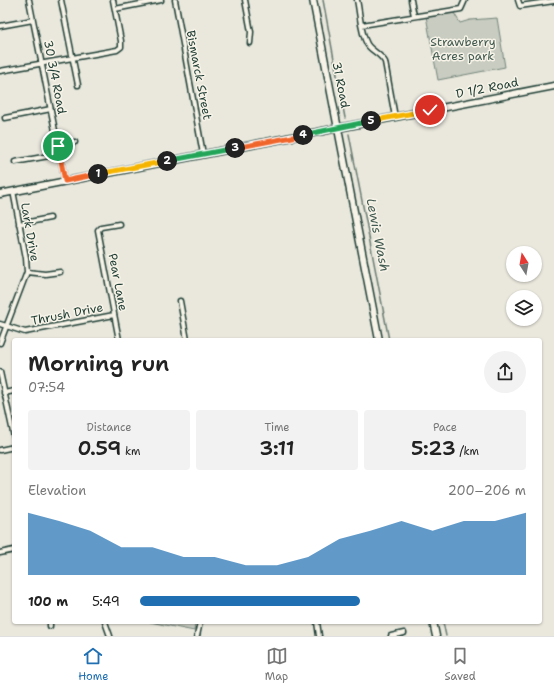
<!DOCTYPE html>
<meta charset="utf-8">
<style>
:root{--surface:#fff;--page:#f2f2f2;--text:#222;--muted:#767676;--line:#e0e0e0;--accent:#1f6fb2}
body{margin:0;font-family:"Shantell Sans",sans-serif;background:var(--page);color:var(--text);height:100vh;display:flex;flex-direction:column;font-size:15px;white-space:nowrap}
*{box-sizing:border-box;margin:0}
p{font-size:13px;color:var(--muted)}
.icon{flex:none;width:22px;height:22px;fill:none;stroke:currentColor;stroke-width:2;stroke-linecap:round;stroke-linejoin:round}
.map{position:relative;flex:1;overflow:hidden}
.details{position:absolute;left:12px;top:338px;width:530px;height:286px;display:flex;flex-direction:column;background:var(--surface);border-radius:4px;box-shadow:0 1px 3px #0004}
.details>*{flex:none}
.needle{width:26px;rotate:349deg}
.buttons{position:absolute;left:506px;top:246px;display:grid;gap:8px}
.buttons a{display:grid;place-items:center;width:36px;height:36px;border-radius:50%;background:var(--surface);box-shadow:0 1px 3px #0004;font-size:20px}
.pin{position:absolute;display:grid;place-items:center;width:34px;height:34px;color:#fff;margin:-17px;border:2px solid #fff;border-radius:50%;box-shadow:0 1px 4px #0007}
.km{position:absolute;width:20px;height:20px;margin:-10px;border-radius:50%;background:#222;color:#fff;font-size:11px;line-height:20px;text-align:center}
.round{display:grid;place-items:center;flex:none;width:42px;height:42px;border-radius:21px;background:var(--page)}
.headline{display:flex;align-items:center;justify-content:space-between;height:68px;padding:0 16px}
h1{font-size:22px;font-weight:600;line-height:30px}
.stats{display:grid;grid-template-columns:repeat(3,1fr);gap:6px;height:68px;padding:4px 16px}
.stats div{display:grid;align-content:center;border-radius:4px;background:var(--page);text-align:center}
.stats b{font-size:20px;font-weight:600}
.stats small{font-size:11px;font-weight:400}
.stats p{font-size:11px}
.chart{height:112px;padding:8px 16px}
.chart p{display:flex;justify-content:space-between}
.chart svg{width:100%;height:72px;margin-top:4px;fill:var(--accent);opacity:.7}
ul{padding:0 16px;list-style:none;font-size:13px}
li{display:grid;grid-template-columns:64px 48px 1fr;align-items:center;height:30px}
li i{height:10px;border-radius:5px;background:var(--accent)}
.tabs{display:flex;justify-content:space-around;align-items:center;height:56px;border-top:1px solid var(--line);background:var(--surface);font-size:11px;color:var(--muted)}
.tabs a{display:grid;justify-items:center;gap:2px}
.tabs .current{color:var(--accent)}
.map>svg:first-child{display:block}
.green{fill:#c8ccc1;stroke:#74847a}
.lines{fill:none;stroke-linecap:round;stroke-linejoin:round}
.stream{stroke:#6a7c72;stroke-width:1.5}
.street-casing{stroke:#1f3d34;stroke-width:7}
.secondary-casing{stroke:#1f3d34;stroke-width:9}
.street{stroke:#f7f3e8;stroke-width:4}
.secondary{stroke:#f7f3e8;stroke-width:6}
.split-1-casing{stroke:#fff;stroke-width:8}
.split-2-casing{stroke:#fff;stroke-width:8}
.split-3-casing{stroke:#fff;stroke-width:8}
.split-4-casing{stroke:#fff;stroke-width:8}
.split-5-casing{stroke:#fff;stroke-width:8}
.split-6-casing{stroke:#fff;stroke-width:8}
.split-1{stroke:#f0652b;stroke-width:5}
.split-2{stroke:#f5b400;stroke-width:5}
.split-3{stroke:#22a559;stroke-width:5}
.split-4{stroke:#f0652b;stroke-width:5}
.split-5{stroke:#22a559;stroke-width:5}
.split-6{stroke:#f5b400;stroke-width:5}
.labels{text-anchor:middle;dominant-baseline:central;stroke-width:3;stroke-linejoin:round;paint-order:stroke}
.park-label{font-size:12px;fill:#415a50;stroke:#f7f3e8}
.street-label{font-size:12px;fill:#1f3d34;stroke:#f7f3e8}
.water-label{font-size:13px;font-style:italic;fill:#445c53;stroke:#f7f3e8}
</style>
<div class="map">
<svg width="554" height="636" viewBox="0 0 554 636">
<rect width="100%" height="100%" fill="#eae8dd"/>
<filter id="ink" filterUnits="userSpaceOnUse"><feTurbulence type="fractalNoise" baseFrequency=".025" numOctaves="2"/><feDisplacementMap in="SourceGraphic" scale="8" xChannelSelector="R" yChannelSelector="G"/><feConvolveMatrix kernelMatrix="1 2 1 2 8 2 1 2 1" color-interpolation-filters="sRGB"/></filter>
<g filter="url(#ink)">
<path class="green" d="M 454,13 L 460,23 L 470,20 L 497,18 L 505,67 L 438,80 L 426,16 Z
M 150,622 L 195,622 L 194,631 Z"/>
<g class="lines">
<path class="stream" d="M 323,0 L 345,118
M 349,134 L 389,340
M 443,622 L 446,636"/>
<g class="street-casing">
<path id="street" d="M 29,0 L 65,181
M 61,0 L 78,85
M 175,0 L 203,154
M 245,0 L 251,32 L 250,43
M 357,0 C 360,13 360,32 367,44 C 371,51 380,53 385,62 L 395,117
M 411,0 L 414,16
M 518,0 L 520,6 L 554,1
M 115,9 L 161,0
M 362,25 L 461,9 L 465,0
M 0,26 L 33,20
M 0,71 L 117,50 L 121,47 L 121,41 L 113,0
M 5,118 L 51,109
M 58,146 L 75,142
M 15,162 L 60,154
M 19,224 L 50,218
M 27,272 L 45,274 L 60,272
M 180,301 L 187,340
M 0,324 L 25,332 L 114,315
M 119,340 L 98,230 L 101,227 L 119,224
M 0,343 L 27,272 L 26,258 L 13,191
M 0,372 L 14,437
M 4,393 L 14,391
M 0,450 L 14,447
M 0,553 L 14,550
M 50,622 L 50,626
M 105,622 L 110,636
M 317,622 L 319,636
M 197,636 L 200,622
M 391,636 L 404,633"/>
</g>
<g class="secondary-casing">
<path id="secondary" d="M 313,0 L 379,340
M 0,194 L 554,86
M 433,622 L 436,636"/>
</g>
<use href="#street" class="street"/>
<use href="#secondary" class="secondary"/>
</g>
</g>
<g class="lines" filter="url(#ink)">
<g class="split-1-casing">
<path id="split-1" d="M 58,146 L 65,181 L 98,174"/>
</g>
<g class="split-2-casing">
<path id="split-2" d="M 98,174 L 167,161"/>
</g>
<g class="split-3-casing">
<path id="split-3" d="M 167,161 L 235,148"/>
</g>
<g class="split-4-casing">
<path id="split-4" d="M 235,148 L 303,135"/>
</g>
<g class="split-5-casing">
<path id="split-5" d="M 303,135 L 371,121"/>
</g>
<g class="split-6-casing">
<path id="split-6" d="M 371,121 L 430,110"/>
</g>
<use href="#split-1" class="split-1"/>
<use href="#split-2" class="split-2"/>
<use href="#split-3" class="split-3"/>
<use href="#split-4" class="split-4"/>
<use href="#split-5" class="split-5"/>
<use href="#split-6" class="split-6"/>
</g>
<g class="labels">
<g class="park-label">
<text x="463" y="42">Strawberry<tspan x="463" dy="14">Acres park</tspan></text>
</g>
<g class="street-label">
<text transform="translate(199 75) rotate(79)">Bismarck Street</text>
<text transform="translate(55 77) rotate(79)">30 3/4 Road</text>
<text transform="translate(341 85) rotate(79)">31 Road</text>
<text transform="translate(487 88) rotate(-11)">D 1/2 Road</text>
<text transform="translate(30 232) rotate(80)">Lark Drive</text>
<text transform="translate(118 282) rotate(79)">Pear Lane</text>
<text transform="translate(67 314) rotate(-11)">Thrush Drive</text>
</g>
<g class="water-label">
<text transform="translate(378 235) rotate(79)">Lewis Wash</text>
</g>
</g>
</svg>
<div class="buttons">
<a><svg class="needle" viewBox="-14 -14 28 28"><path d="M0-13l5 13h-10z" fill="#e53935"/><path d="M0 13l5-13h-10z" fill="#767676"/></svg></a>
<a><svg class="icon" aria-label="layers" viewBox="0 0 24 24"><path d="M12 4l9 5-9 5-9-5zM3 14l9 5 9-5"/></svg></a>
</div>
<div class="pin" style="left:58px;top:146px;background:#1e9e55"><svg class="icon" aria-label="arrive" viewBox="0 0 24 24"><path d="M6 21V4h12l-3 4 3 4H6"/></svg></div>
<div class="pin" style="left:430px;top:110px;background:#d93025"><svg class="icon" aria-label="check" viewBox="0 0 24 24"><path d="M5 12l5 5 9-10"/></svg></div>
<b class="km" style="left:98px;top:174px">1</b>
<b class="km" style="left:167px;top:161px">2</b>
<b class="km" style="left:235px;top:148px">3</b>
<b class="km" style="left:303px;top:135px">4</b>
<b class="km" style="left:371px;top:121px">5</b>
<section class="details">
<div class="headline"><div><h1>Morning run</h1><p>07:54</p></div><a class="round"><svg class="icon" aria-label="share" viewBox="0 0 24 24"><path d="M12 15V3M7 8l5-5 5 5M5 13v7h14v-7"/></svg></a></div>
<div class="stats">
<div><p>Distance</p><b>0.59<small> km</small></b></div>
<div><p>Time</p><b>3:11</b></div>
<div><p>Pace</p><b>5:23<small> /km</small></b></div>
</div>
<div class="chart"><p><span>Elevation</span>200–206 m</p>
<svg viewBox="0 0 160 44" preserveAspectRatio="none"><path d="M0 44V6L10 11L20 17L30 27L40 27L50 33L60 33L70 38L80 38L90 33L100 22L110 17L120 11L130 17L140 11L150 11L160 6V44z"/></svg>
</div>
<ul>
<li><b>100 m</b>5:49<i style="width:57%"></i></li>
</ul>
</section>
</div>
<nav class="tabs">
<a class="current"><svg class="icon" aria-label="home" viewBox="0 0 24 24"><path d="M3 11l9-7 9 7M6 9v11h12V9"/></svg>Home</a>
<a><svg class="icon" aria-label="map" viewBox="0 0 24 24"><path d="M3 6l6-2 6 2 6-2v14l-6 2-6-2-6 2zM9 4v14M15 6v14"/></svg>Map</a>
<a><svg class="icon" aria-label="saved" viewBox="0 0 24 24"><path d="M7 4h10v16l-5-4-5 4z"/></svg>Saved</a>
</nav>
